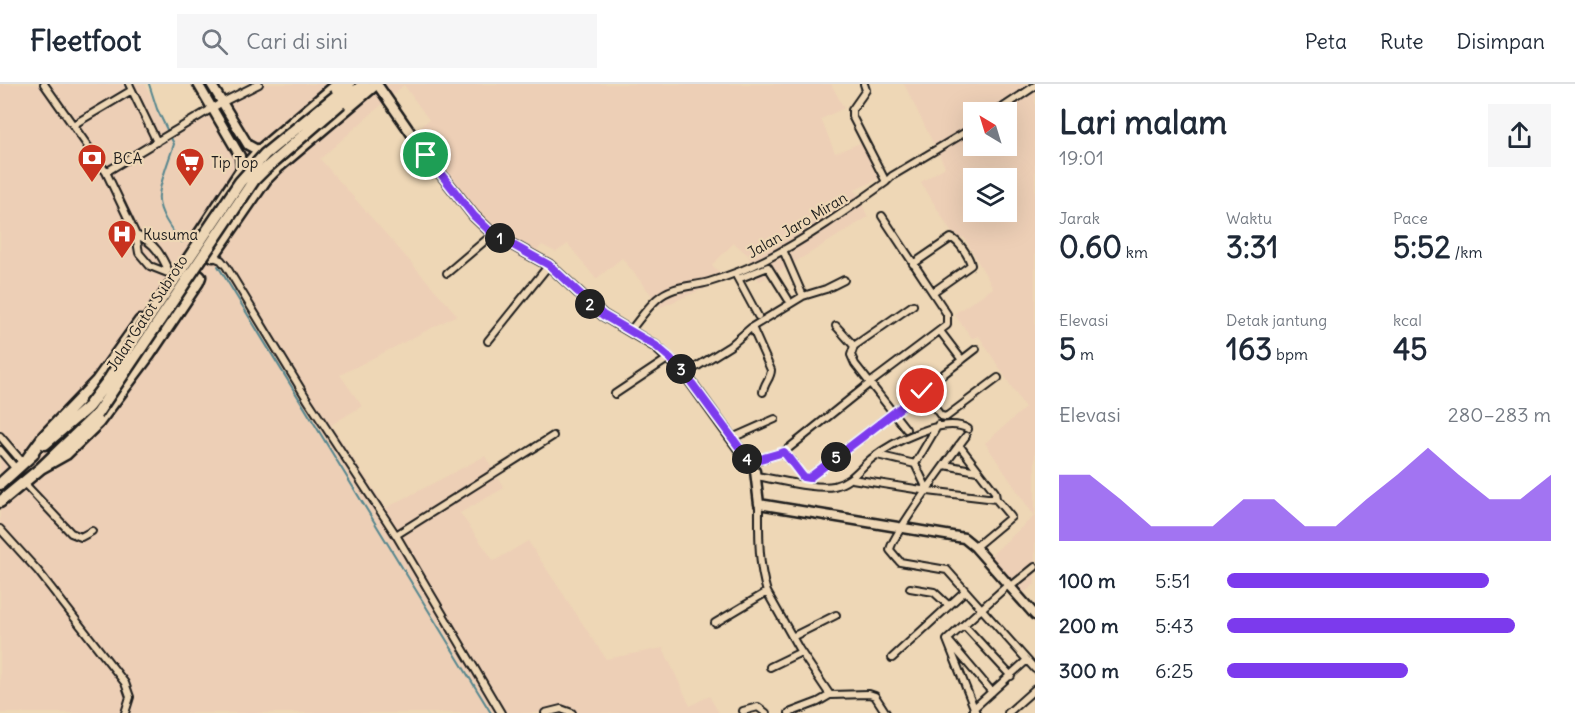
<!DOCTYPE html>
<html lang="id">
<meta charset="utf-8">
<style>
:root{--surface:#fff;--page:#f6f6f7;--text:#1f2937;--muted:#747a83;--line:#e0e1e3;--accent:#7c3aed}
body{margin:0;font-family:Delius,sans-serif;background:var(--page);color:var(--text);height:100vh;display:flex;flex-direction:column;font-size:22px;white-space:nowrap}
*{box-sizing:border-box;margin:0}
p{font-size:20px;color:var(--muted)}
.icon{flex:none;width:33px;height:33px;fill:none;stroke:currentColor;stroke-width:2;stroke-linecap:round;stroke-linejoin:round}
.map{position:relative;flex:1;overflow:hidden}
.sheet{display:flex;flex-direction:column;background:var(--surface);width:540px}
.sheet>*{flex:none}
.needle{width:39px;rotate:322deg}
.tools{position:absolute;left:963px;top:18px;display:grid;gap:12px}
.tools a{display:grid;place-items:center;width:54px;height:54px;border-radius:0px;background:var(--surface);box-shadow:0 6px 24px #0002;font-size:30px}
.pin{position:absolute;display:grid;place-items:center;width:51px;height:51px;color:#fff;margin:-26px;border:3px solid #fff;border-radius:50%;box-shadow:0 2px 6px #0007}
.km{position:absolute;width:30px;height:30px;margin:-15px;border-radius:50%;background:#222;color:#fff;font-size:16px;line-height:30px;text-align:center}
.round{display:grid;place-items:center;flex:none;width:63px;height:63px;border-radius:0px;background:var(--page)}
.head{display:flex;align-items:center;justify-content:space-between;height:102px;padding:0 24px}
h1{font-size:33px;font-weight:800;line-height:45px}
.stats{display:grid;grid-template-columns:repeat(3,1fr);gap:9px;height:102px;padding:6px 24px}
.stats div{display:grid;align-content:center}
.stats b{font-size:30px;font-weight:800}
.stats small{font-size:16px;font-weight:400}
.stats p{font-size:16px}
.chart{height:168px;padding:12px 24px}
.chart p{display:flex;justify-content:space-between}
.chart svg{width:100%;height:108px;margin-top:6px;fill:var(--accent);opacity:.7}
ul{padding:0 24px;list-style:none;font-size:20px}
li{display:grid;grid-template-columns:96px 72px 1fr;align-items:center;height:45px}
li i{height:15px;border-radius:8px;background:var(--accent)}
header{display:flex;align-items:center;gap:36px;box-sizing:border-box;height:84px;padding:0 30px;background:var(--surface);border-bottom:2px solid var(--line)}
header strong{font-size:28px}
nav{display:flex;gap:33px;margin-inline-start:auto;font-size:21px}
.search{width:420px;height:54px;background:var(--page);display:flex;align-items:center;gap:15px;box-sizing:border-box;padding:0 21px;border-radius:0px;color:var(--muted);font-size:22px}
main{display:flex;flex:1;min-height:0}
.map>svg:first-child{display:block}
.built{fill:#edcfb6;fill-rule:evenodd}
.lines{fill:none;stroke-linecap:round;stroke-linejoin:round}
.stream{stroke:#56868e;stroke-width:2}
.street-casing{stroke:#1c1c1c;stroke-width:10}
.secondary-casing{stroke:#1c1c1c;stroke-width:13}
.highway-casing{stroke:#1c1c1c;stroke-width:15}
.street{stroke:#eed7b6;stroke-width:6}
.secondary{stroke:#eed7b6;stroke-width:8}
.highway{stroke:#eed7b6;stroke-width:10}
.highway-bridge-casing{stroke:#1c1c1c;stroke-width:15;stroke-linecap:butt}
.highway-bridge{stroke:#eed7b6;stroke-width:10}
.route-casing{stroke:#fff;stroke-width:12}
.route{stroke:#7c3aed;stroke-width:8}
.labels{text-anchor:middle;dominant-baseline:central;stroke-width:4.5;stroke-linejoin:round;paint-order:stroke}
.poi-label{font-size:15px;fill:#1c1c1c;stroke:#eed7b6;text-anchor:start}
.street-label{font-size:15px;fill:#1c1c1c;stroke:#eed7b6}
</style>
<header>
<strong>Fleetfoot</strong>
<div class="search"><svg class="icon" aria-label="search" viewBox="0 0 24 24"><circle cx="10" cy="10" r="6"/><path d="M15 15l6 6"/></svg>Cari di sini</div>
<nav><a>Peta</a><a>Rute</a><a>Disimpan</a></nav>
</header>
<main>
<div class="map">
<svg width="1035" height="629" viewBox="0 0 1035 629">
<rect width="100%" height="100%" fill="#eed7b6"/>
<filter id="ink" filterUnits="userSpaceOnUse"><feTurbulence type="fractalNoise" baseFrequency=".0167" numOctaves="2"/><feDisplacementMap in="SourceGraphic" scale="12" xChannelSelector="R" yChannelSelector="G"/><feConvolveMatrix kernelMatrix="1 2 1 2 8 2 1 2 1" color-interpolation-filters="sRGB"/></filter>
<g filter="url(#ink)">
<path class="built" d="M 0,0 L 145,0 L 170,49 L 262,0 L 831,0 L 844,24 L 821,35 L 835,69 L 868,56 L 887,91 L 855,106 L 868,133 L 789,182 L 759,197 L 748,171 L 734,159 L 712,181 L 726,195 L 661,223 L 622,174 L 596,195 L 568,160 L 556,168 L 542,161 L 526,177 L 498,161 L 473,138 L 409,51 L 429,36 L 404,1 L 320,75 L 457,231 L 340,291 L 362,322 L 331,341 L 386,424 L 485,372 L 504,404 L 460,429 L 494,477 L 528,457 L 606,575 L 663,564 L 690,622 L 709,612 L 719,629 L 0,629 Z
M 904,0 L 1035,0 L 1035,500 L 1021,511 L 988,474 L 1034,432 L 985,359 L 1025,324 L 979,252 L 972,254 L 954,230 L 993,204 L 964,153 L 956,156 L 921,98 L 945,83 ZM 974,28 L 1006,28 L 1006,62 L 974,62 ZM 974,94 L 1006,94 L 1006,128 L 974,128 Z"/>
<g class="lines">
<path class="stream" d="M 149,0 L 157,25 L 174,60 C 169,76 161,95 159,111 C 157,127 172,147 182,158
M 218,182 L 491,629"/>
<g class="street-casing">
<path id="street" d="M 44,0 L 106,88 L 136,151 L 139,169 L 150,182 L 178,193
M 129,0 L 157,58
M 864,0 L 866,6 L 852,26 L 852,32 L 886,98
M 996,28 L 1035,2
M 73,41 L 132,6
M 106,88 L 221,19 L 259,0
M 136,151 C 155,158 162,172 170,190
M 783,166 L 803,212
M 211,172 L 221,176 L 226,182 L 307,315 L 396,451 L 501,629
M 913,180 L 951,154 C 959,157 969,172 971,181 L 933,208
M 447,189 L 493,150
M 737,193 L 758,232
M 738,195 L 768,183 L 788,215
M 836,242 L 854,262
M 752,243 L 771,286 C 771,294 764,299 763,308
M 630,247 C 639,236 647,224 657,215 C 673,201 691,203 709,198 C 729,192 747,185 765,176 C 808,154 847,126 886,98 L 892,92 L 974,43
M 940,247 L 962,276
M 488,257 L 549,181
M 685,290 L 730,262 L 752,243 L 803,212 L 826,205 L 844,196
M 922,307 L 941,332 L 946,333 L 998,294
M 615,310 L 669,274
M 906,345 L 855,280 L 851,271 L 854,262 L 913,221
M 0,352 L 23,379
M 966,352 C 953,369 891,453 890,466 L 900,478 L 947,486 L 1035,585
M 732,354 L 775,335
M 959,361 L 995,408 L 996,415
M 0,366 L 16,385
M 784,368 L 803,393 L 809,394 L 976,265
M 877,371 L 915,380 L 938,341
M 750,378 L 784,368 L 870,299 L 947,241 L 947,230 L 882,132
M 915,380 L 928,407
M 945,381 L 977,387
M 756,392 C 776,395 816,406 834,402 C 851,398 858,386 871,375 C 891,359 944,331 968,345
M 852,395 L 928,407 L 996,415 L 1011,433 L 975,463
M 24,399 L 71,449 L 81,453 L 92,447
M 759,420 C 759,450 758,479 767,508 L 799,565 L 830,611 L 869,610 L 875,612 L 886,629
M 0,445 L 38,487 L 125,599 L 130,613 L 125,629
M 396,451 L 553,352
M 1010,503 L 1035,483
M 910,504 L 934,508 L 949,522
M 715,539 L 767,508
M 964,541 L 1011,592
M 792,553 L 836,531
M 948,556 L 992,608
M 892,574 L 965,507
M 770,583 L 801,568
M 973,625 L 1027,576
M 743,627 L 758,623 L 766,629
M 545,629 L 561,625 L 572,629
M 789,629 L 818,618 L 830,611
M 976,629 L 947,556 L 1008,501
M 1008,629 L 1035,605"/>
</g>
<g class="secondary-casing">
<path id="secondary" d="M 198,0 L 240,72 L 241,87
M 211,0 L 248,61 L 259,67
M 377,0 L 426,71 L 474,132 L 493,150 L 549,181 L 603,231 L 655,262 L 685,290 L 755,387 L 759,420 L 964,454 L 975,463 L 1035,531"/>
</g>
<g class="highway-casing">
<path id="highway" d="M 336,12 L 349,0
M 341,19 L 364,0
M 196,155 L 241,87 L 259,67 L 338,0
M 213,172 L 266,95 L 278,83 L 376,0
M 45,360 L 88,323
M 28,374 L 44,352 L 97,297 L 140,237
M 41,384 L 66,370 L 98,339 L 149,271 L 198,198 L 200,193 L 191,186
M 0,400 L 33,370
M 0,418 L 41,384 L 96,331"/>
</g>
<use href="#street" class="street"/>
<use href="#secondary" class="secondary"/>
<use href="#highway" class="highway"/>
<g class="highway-bridge-casing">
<path id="highway-bridge" d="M 88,323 L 110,294 L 133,257 L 240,98 L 265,70 L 336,12
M 96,331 L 254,96 L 265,85 L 341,19"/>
</g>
<use href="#highway-bridge" class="highway-bridge"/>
</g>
</g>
<g class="lines" filter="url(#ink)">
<g class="route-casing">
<path id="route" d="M 426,71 L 474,132 L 493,150 L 549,181 L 603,231 L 656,262 L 670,274 L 685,290 L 750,378 L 784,368 L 803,393 L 809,394 L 922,307"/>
</g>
<use href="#route" class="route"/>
</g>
<defs>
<g id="bank-pin" transform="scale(1.5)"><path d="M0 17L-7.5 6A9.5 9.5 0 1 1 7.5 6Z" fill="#c8321e" stroke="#eed7b6"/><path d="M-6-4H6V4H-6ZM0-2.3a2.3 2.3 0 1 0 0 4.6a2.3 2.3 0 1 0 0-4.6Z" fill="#fff"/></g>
<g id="supermarket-pin" transform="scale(1.5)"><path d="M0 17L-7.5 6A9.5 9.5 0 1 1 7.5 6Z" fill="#c8321e" stroke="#eed7b6"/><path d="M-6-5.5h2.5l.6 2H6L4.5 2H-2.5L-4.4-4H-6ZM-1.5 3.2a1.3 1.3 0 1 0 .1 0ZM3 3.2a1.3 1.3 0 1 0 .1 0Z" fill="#fff"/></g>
<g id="hospital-pin" transform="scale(1.5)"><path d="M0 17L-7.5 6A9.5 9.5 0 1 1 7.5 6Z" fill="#c8321e" stroke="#eed7b6"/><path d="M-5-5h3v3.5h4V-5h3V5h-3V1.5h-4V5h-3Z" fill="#fff"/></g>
</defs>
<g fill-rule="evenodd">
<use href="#bank-pin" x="92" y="74"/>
<use href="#supermarket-pin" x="190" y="78"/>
<use href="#hospital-pin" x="122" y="150"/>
</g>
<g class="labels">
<g class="poi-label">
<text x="113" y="74">BCA</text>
<text x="211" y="78">Tip Top</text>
<text x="143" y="150">Kusuma</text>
</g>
<g class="street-label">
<text transform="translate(797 141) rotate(-31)">Jalan Jaro Miran</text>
<text transform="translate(147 229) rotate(-57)">Jalan Gatot Subroto</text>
</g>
</g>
</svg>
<div class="tools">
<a><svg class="needle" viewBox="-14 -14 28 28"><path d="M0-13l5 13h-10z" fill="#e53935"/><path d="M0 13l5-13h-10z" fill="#747a83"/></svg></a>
<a><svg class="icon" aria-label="layers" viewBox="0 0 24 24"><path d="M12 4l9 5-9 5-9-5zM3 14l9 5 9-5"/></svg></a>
</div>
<div class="pin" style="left:426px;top:71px;background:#1e9e55"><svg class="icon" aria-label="arrive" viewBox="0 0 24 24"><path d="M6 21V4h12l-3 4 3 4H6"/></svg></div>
<div class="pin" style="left:922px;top:307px;background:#d93025"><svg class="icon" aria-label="check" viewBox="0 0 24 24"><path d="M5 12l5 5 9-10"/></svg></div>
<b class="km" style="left:500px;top:154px">1</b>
<b class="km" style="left:590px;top:220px">2</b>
<b class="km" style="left:681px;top:285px">3</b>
<b class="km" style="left:747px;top:375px">4</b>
<b class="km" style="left:836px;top:373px">5</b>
</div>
<section class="sheet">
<div class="head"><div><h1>Lari malam</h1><p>19:01</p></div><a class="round"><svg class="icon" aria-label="share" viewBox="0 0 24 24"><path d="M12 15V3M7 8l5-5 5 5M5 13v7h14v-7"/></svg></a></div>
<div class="stats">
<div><p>Jarak</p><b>0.60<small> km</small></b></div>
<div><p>Waktu</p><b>3:31</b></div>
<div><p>Pace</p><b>5:52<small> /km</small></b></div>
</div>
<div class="stats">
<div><p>Elevasi</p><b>5<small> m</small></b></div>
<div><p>Detak jantung</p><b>163<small> bpm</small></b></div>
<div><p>kcal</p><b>45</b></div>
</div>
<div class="chart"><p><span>Elevasi</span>280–283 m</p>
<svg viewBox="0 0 160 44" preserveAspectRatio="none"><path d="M0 44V17L10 17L20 27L30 38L40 38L50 38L60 27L70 27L80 38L90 38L100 27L110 17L120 6L130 17L140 27L150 27L160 17V44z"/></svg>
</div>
<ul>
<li><b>100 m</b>5:51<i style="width:81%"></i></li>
<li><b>200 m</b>5:43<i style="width:89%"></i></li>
<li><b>300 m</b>6:25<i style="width:56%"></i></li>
</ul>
</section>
</main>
